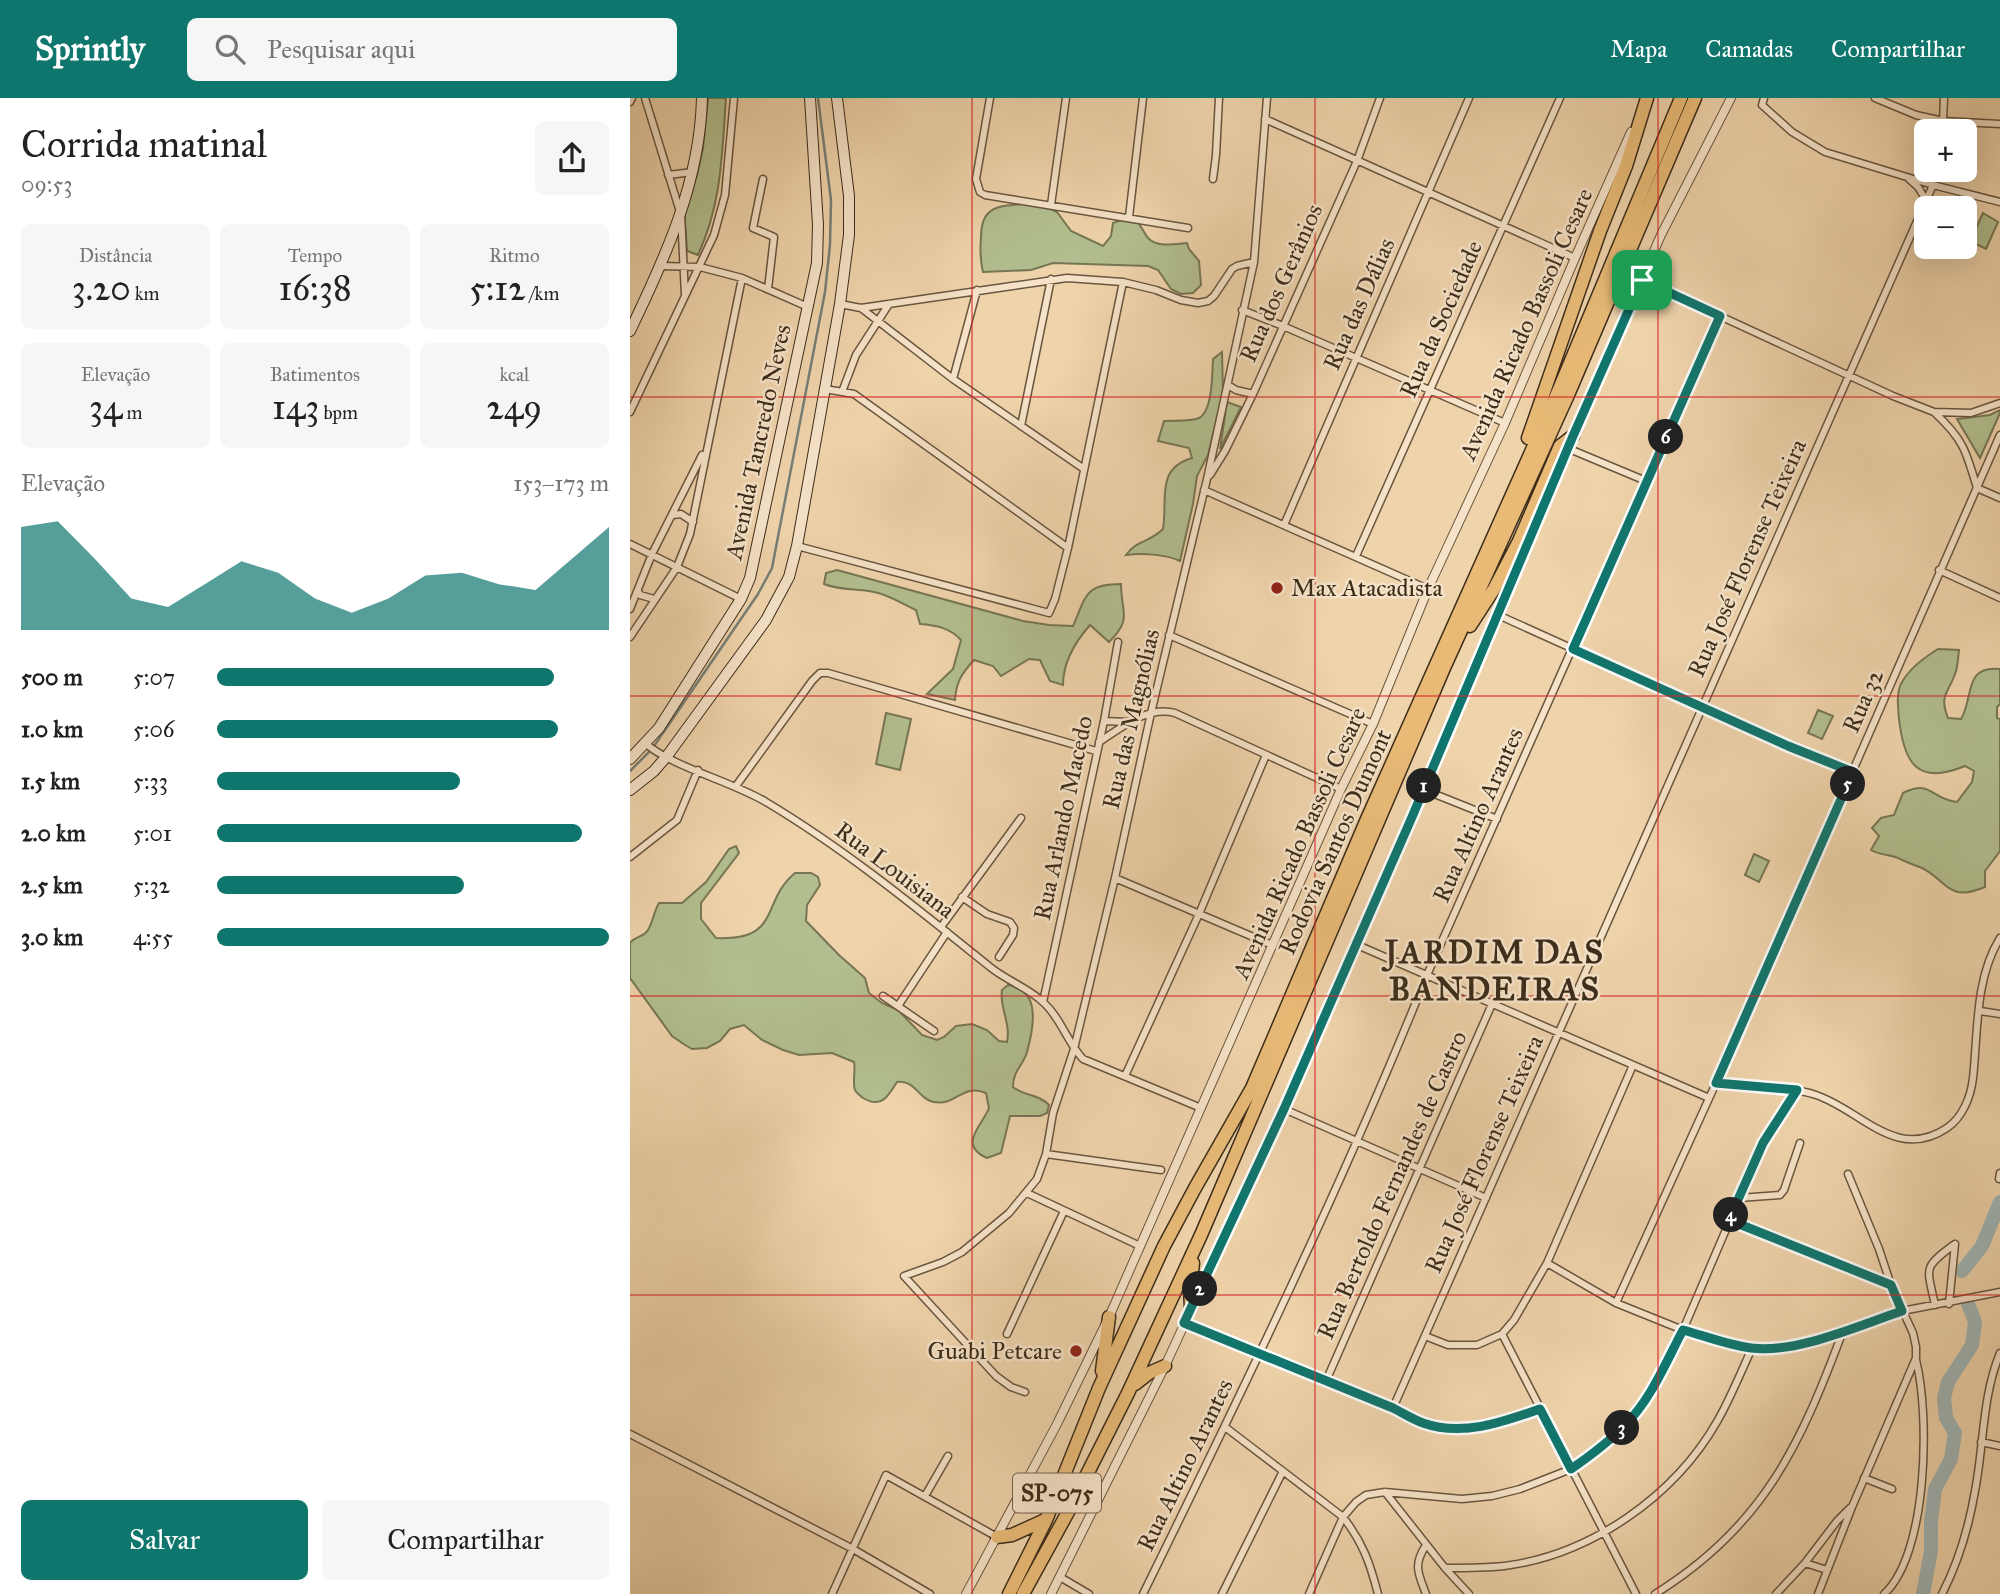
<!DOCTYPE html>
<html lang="pt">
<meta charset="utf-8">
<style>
:root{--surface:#fff;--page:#f6f6f6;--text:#222;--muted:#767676;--accent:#0f766e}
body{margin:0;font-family:"IM FELL Great Primer",serif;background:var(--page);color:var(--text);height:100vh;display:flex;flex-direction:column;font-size:26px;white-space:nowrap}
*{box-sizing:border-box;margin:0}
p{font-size:23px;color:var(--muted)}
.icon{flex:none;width:38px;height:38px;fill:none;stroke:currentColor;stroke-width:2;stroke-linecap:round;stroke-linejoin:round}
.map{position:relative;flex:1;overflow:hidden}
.side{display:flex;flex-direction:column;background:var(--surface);width:630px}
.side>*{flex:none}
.controls{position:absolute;left:1284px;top:21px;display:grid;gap:14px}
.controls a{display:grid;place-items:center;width:63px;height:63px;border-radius:10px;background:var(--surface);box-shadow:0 7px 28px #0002;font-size:35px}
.pin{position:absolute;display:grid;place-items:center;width:60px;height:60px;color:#fff;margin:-30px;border-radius:14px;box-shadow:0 4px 10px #0006}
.km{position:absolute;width:35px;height:35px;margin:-18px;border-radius:50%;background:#222;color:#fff;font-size:19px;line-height:35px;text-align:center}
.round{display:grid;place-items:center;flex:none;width:74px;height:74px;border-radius:10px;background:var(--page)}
.head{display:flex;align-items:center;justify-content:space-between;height:119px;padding:0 21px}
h1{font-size:38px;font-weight:600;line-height:52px}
.metrics{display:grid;grid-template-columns:repeat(3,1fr);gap:10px;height:119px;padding:7px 21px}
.metrics div{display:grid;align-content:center;border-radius:10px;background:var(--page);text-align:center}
.metrics b{font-size:35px;font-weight:600}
.metrics small{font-size:19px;font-weight:400}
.metrics p{font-size:19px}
.chart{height:196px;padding:14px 21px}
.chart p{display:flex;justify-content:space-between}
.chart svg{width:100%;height:126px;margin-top:7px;fill:var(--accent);opacity:.7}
.action{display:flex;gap:14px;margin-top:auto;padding:14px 21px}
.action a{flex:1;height:80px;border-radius:10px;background:var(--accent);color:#fff;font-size:28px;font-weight:600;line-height:80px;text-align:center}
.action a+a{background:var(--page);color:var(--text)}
ul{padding:0 21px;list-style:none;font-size:23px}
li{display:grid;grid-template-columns:112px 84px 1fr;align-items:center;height:52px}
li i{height:18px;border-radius:9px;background:var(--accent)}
header{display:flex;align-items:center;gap:42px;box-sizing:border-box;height:98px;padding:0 35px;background:var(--accent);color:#fff}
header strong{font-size:33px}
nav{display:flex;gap:38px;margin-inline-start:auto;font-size:24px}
.search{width:490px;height:63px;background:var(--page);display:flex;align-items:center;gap:18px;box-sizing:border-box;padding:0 24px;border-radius:10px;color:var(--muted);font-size:26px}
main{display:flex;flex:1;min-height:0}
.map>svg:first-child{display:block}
.green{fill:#b2be8e;stroke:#777654;stroke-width:2}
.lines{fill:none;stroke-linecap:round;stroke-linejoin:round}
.stream{stroke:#777f77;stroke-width:2.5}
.river{stroke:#9fb5b5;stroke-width:14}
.minor-casing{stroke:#69563f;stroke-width:9}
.tertiary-casing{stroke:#69563f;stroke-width:10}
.secondary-casing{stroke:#3c2d1b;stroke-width:12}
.motorway-casing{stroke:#3c2d1b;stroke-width:15}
.minor{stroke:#f5e2c8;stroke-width:6}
.tertiary{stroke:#f5e2c8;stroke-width:8}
.secondary{stroke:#f5e2c8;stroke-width:10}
.motorway{stroke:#e8ba76;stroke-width:12}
.route-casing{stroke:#fff;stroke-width:14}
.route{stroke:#0f766e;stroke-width:9}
.grid{fill:none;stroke:#d62828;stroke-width:2;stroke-opacity:0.55}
.poi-dot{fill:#8f2418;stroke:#f5e2c8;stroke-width:2.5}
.labels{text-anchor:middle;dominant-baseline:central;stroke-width:5;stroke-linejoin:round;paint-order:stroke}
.shield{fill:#f5e2c8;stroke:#74634f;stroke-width:2}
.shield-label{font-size:23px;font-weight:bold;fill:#3c2d1b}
.street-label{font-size:24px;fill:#3c2d1b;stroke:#f5e2c8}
.poi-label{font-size:24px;fill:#3c2d1b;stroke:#f5e2c8;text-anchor:start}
.district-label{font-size:32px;font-weight:bold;letter-spacing:2px;fill:#3c2d1b;stroke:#f5e2c8}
</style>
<header>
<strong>Sprintly</strong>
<div class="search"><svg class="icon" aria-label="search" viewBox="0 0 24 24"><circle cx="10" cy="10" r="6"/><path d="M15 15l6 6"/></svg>Pesquisar aqui</div>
<nav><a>Mapa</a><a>Camadas</a><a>Compartilhar</a></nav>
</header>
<main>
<section class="side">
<div class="head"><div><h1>Corrida matinal</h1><p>09:53</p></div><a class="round"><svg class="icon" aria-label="share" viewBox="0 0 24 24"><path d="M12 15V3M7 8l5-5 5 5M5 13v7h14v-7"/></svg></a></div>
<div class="metrics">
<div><p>Distância</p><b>3.20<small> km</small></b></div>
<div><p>Tempo</p><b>16:38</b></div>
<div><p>Ritmo</p><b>5:12<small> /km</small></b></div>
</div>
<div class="metrics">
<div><p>Elevação</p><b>34<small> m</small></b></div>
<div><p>Batimentos</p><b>143<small> bpm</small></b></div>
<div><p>kcal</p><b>249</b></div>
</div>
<div class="chart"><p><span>Elevação</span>153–173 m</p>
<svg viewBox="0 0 160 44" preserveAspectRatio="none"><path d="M0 44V8L10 6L20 19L30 33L40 36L50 28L60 20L70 24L80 33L90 38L100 33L110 25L120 24L130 28L140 30L150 19L160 8V44z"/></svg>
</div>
<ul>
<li><b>500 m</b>5:07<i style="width:86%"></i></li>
<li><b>1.0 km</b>5:06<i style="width:87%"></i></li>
<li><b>1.5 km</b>5:33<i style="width:62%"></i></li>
<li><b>2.0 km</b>5:01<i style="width:93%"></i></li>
<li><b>2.5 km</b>5:32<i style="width:63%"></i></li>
<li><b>3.0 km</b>4:55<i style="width:100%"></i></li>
</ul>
<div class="action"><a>Salvar</a><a>Compartilhar</a></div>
</section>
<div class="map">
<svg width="1370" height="1496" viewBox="0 0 1370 1496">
<rect width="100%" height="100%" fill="#efd3ab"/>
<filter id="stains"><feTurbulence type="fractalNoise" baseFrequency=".00286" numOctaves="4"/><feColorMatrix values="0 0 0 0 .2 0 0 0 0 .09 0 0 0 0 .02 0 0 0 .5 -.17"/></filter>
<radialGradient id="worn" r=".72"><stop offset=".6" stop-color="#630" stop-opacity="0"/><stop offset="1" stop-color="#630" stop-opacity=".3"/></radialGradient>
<path class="green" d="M 78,0 L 96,0 C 92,55 92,105 68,157 L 57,153 L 54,110 L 67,77 L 73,50 Z
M 393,106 L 417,109 L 427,114 L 441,133 L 473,148 L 481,138 L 483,125 L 494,121 L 505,121 C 512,128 513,134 518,140 C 527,150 546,146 557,145 L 559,151 L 569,163 L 571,187 L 563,195 L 551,196 L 541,191 L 528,172 L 518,168 L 423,165 L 401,172 L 353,174 C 350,162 350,151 351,139 C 351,109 367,108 393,106 Z
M 1353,115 L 1368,124 L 1356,151 L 1340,143 Z
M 592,254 L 593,294 L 578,357 L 567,378 L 563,406 L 550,463 C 535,456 512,455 496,457 C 508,441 519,445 533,431 C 538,401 525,371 562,360 L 559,350 L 528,343 L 534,323 C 545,322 559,324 569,320 C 583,313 582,275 583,261 Z
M 597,304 L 611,309 L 590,351 Z
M 1370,312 L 1370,315 L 1350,360 L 1327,321 L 1360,317 Z
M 207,472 L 393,523 L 419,527 L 443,528 C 456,499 454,486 491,486 C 491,515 503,520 479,544 L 460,527 C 445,544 433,564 433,587 L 420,583 L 410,562 L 399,561 L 371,578 L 363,568 L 344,562 C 332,575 326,584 325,602 L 297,596 L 323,571 L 331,542 C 320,530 306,527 290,526 L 286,512 C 273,506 259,497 244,494 C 227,490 211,493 194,486 L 196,475 Z
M 1308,551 L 1329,552 C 1328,559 1328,569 1325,576 C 1318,596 1309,597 1318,620 L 1331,621 C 1344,600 1333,567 1370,571 L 1370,606 L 1367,609 L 1367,620 L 1370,621 L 1370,753 L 1355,773 L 1355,789 C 1317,805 1317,782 1292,770 C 1284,767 1281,766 1272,762 C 1263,756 1251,758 1241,752 L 1249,738 L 1242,730 L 1251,720 L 1264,717 L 1273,695 C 1302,681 1300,701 1327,704 L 1342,684 L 1344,673 L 1335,668 C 1287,688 1274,665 1269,621 C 1268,609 1266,594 1272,584 C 1280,570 1295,559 1308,551 Z
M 1188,612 L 1203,618 L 1192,641 L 1178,635 Z
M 256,615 L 281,621 L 270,672 L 246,666 Z
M 106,748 L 109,755 L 71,805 L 71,821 L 86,840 C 152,843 130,804 165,775 L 181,775 L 188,779 L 190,787 L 177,807 L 176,823 L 209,857 L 235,880 L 239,895 L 252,905 L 268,912 L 292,937 L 307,942 L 314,939 L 326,928 L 342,926 L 357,932 L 369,943 L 377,944 C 381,925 369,909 372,892 L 378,887 C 411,891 404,929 397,954 C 393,968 383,972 383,989 C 394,998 409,996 419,1007 L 417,1015 L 410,1018 L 380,1018 L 371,1055 L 357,1060 C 327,1047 352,1028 359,1010 L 356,995 C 332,985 327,1008 304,1004 C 288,1001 286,982 267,984 C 258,998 252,1011 233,1000 C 231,998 226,995 225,992 C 222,984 226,972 224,964 L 202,955 L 169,957 L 153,952 L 132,942 L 114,927 L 100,931 L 90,943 L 77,950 L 62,951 L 55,947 L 42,938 L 0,880 L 0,845 C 5,838 14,839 18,832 C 23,824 24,813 29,805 L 52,805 L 76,784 L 99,751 Z
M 1124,756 L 1139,763 L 1129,784 L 1115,777 Z"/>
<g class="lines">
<path class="stream" d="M 0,673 L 22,651 L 128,496 L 142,470 L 195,194 L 200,147 L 201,102 L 188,0"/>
<path class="river" d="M 1332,1173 L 1352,1148 L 1370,1104
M 1293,1496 L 1301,1453 L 1301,1423 L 1305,1391 L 1321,1361 L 1325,1335 L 1316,1320 L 1314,1300 L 1318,1284 L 1342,1247 L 1345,1224 L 1338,1206"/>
<g class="minor-casing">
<path id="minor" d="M 15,0 L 51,117 L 55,197
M 360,0 L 346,81 L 350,94 L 355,97 L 558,130
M 1134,0 L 1132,7 L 1162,34 L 1195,54 L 1303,87 L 1370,104
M 1245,0 L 1286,17 L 1313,23 L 1370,26
M 0,4 L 2,0
M 635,21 L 945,160
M 1313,23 L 1314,0
M 38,77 L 63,74
M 133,81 L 123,130 L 144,139 L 138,191
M 583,81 L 586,57 L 589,0
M 1279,81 L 1288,89 L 1296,102
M 421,107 L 436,0
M 499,119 L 513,0
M 31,168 L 70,169 L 112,180 L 178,209
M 1012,182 L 1263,298 L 1304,314
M 210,206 L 231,210 L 437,180 L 493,184 L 526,192 L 551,202 L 568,205 L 578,203 L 584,198 L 602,171 L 607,168 L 624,164
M 231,210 L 323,281 L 454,371
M 612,212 L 653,228 L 875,325
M 323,281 L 347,192
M 598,287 L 606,292 L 623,296
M 195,291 L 224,296 L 438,450
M 212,294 L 226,257 L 259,206
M 1370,305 L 1341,315 L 1304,314 C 1333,341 1336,352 1347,390 L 1370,400
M 0,314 L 84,137 L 95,97 L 104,0
M 391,328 L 421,181
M 937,350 L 1016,383
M 580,377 L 595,353 L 623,296 L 727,63 L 750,0
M 574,392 L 798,491
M 43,417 L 51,416 L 63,424
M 654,427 L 839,0
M 0,446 L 111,501
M 167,448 L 419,515 L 425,501 L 438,450 L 493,184
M 726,458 L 930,0
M 1309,472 L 1370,500
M 8,493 L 10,497 L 24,501
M 0,511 L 22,456 L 72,357
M 868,517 L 1158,648 L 1223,674
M 539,537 L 743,626
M 0,539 L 47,469 L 60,436 L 112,180
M 474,623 L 498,624
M 469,644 C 491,630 518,607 545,615 L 711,691
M 16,646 C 45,670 101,683 136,704 C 215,751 288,811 360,869 C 376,882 398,890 413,904 C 431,920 437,944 453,961 L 571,1010
M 106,688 L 182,583 L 190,575 L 198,575 L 466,653
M 792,691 L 867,721
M 0,759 L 47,722 L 68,672
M 485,780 L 642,847
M 332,799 L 357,816 L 380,824 L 384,830 L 383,837 L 369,859
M 311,829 L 391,720
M 725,846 L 1079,1000
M 253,898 L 304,933
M 413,904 L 474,623 L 488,544
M 268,908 L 317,834
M 1350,913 L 1370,916
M 495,978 L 569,816 L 636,657
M 1086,985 C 1119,990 1154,987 1186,997 C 1231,1012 1266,1064 1317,1030 C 1333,1019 1341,998 1343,980 C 1348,934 1345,880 1370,840
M 654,1011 L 856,1100
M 416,1056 L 531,1072
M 1369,1081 L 1370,1075
M 397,1095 L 510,1148
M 1109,1100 L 1150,1097 L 1154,1092 L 1170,1045
M 1099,1122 L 1261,1187
M 917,1165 L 986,1205 L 1053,1232 L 1122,1250 L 1160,1248 L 1186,1242 L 1272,1213 L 1370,1194
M 986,1205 L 1086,985 L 1370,337
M 1319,1206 L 1325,1146
M 1305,1207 C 1297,1169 1292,1170 1325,1146
M 554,1225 L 763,1310 C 773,1315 782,1321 793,1325 C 832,1339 873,1324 910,1311
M 377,1236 L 434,1113
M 872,1236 L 1006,1496
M 795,1238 L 818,1247 L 847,1247 L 872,1236 L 884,1222 L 917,1165 L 1003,967
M 696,1283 L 862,906
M 395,1294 L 381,1289 L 366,1278 L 274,1178 L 313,1164 L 332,1154 L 379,1115 L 407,1081 L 416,1056 L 423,1015 L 444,951 L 485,780 L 521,615 L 577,381 L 624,164 L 637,0
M 763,1310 L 1303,87
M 595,1329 L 713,1419 C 733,1445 740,1465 748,1496
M 0,1336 L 223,1451 L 300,1496
M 1351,1344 L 1370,1348
M 1234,1380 L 1262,1391
M 755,1394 L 815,1470 L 839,1496
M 295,1398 L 318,1358
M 1175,1465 L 1197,1472
M 815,1470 C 835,1470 855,1470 874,1468 C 961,1457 1045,1398 1088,1322 C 1101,1299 1111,1274 1122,1250
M 430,1479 L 459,1496
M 202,1496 L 256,1377 L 367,1439
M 513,1496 C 613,1292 712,1088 797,877 L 1090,218
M 592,1496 L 653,1373
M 679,1496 L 713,1419 L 726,1404 L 736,1397 L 755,1394 L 832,1401 L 862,1398 L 890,1391 L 941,1371 L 963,1356 L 997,1325 L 1014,1303 L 1053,1232 L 1133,1045 L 1167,992
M 796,1496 C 788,1475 783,1467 796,1447
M 1025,1496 C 1133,1429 1170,1348 1213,1233
M 1146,1496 L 1175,1465 L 1207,1423 L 1220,1410
M 1188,1496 L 1222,1409 L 1286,1260 L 1286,1249 L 1283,1235 L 1261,1187 L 1249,1151 L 1218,1076
M 1254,1496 C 1298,1456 1300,1317 1286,1262
M 1312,1496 C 1328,1465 1339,1428 1345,1393 C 1354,1347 1352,1299 1370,1255"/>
</g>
<g class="tertiary-casing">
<path id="tertiary" d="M 336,1496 L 427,1326 L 479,1219 L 711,691 L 743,626 L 798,491 L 875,325 L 945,160 L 1001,34
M 421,1496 L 535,1268 L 654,1011 L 782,719 L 943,338 L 1031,137 L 1101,0"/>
</g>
<g class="secondary-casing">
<path id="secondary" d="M 0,233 C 36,158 70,84 72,0
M 0,661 L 29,630 L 111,501 L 120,480 L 187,165 L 188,127 L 180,0
M 0,692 L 24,673 L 37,658 L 136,522 L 159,479 L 167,448 L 210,206 L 219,137 L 219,98 L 207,0"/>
</g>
<g class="motorway-casing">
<path id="motorway" d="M 898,340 L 970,133 L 996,68 L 1017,0
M 840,528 L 864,491 L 889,443 L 930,348 L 943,338
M 561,1209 L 560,1192 L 563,1165
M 472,1273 L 479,1219
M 505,1286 L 519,1275 L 535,1268
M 367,1439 L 382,1437 L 415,1422
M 379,1496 L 416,1422 L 469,1290 L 534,1148 L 565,1090 L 622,990 L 737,721 L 927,296 L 1051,0
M 393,1496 L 438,1414 L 498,1295 L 571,1137 L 814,570 L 938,297 L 1065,0"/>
</g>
<use href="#minor" class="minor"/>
<use href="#tertiary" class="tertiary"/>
<use href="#secondary" class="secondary"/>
<use href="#motorway" class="motorway"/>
</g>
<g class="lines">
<g class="route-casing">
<path id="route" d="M 1012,182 L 1090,218 L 943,551 L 1158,648 L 1223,674 L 1086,985 L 1167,992 L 1133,1045 L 1099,1122 L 1261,1187 L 1272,1213 C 1230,1227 1166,1256 1121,1250 C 1098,1247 1075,1238 1053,1232 C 1036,1264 1021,1301 996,1326 C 980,1343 960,1358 941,1371 L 910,1311 C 873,1324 832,1339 793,1325 C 782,1321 773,1315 763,1310 L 554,1225 L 654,1011 L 782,719 L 943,338 Z"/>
</g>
<use href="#route" class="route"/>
</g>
<path class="grid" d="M 342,0 L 342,1496M 685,0 L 685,1496M 1028,0 L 1028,1496M 0,299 L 1370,299M 0,598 L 1370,598M 0,898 L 1370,898M 0,1197 L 1370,1197"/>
<g class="poi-dot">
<circle cx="647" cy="490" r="7"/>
<circle cx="446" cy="1253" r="7"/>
</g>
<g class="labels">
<rect class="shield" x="383" y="1375.5" width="88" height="39" rx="5"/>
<g class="shield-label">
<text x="427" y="1395">SP-075</text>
</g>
<g class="street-label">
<text transform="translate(651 185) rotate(-66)">Rua dos Gerânios</text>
<text transform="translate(729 206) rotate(-66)">Rua das Dálias</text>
<text transform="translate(811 221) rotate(-66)">Rua da Sociedade</text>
<text transform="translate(896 226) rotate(-66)">Avenida Ricado Bassoli Cesare</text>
<text transform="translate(128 344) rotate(-78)">Avenida Tancredo Neves</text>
<text transform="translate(1117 460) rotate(-66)">Rua José Florense Teixeira</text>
<text transform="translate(1233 603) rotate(-66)">Rua 32</text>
<text transform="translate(501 621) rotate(-77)">Rua das Magnólias</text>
<text transform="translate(848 717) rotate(-66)">Rua Altino Arantes</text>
<text transform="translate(433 720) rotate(-78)">Rua Arlando Macedo</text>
<text transform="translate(705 744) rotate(-66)">Rodovia Santos Dumont</text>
<text transform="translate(669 745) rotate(-66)">Avenida Ricado Bassoli Cesare</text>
<text transform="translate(265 772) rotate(37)">Rua Louisiana</text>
<text transform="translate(854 1056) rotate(-66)">Rua José Florense Teixeira</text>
<text transform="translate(762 1087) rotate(-66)">Rua Bertoldo Fernandes de Castro</text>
<text transform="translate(555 1367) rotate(-64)">Rua Altino Arantes</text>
</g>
<g class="poi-label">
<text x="661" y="490">Max Atacadista</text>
<text x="432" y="1253" text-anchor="end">Guabi Petcare</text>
</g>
<g class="district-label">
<text x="865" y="854">JARDIM DAS<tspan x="865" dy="37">BANDEIRAS</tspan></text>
</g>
</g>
<rect width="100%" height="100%" filter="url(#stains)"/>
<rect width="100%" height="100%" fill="url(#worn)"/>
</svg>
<div class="controls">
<a>+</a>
<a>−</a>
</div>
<div class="pin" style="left:1012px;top:182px;background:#1e9e55"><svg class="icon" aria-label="arrive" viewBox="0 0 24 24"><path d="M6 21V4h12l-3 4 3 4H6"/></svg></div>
<b class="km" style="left:794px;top:688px">1</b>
<b class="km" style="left:570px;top:1191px">2</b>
<b class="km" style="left:992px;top:1330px">3</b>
<b class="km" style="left:1101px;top:1117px">4</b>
<b class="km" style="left:1218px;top:686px">5</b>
<b class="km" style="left:1036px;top:339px">6</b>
</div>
</main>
